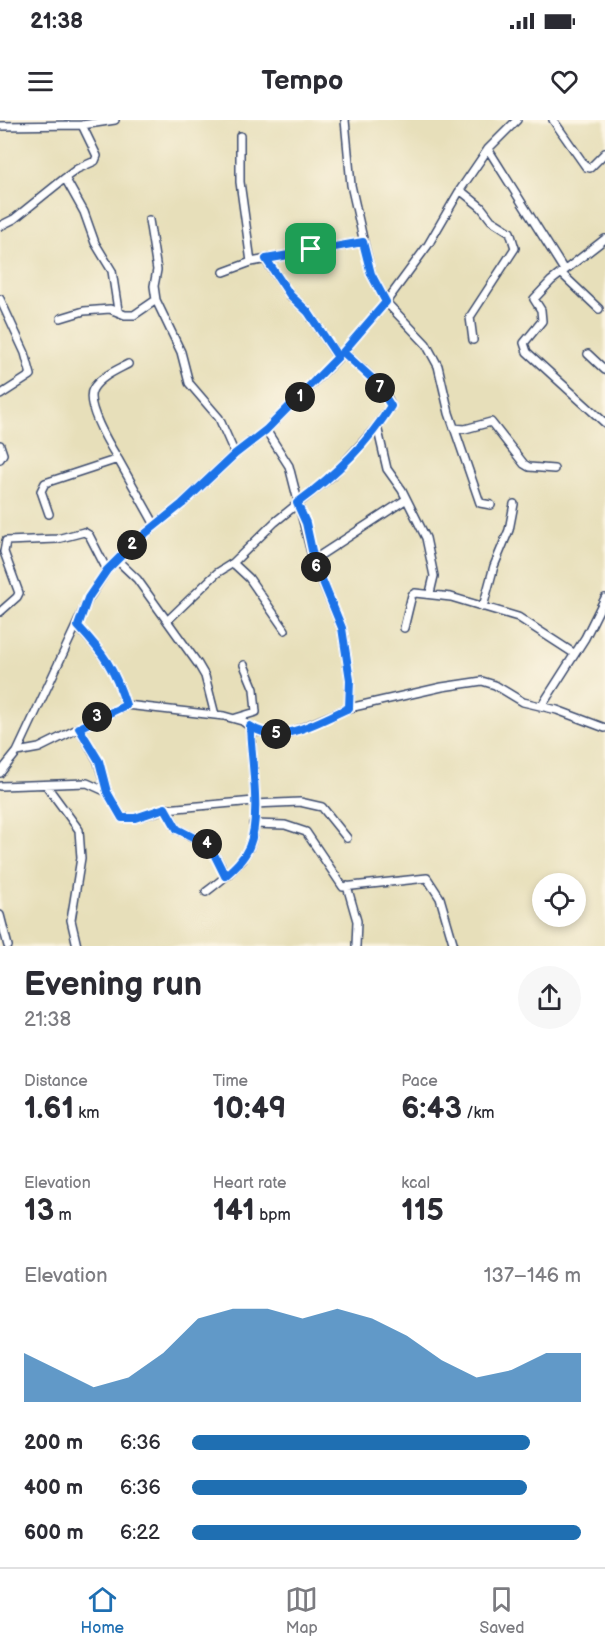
<!DOCTYPE html>
<meta charset="utf-8">
<style>
:root{--surface:#fff;--page:#f7f7f7;--text:#2b2b33;--muted:#7c7c81;--line:#e1e1e2;--accent:#1f6fb2}
body{margin:0;font-family:"Balsamiq Sans",sans-serif;background:var(--page);color:var(--text);height:100vh;display:flex;flex-direction:column;font-size:22px;white-space:nowrap}
*{box-sizing:border-box;margin:0}
p{font-size:20px;color:var(--muted)}
.icon{flex:none;width:33px;height:33px;fill:none;stroke:currentColor;stroke-width:2;stroke-linecap:round;stroke-linejoin:round}
.map{position:relative;height:826px;overflow:hidden}
.details{display:flex;flex-direction:column;background:var(--surface);flex:1}
.details>*{flex:none}
.fabs{position:absolute;left:532px;top:753px;display:grid;gap:12px}
.fabs a{display:grid;place-items:center;width:54px;height:54px;border-radius:50%;background:var(--surface);box-shadow:0 3px 9px #0003;font-size:30px}
.pin{position:absolute;display:grid;place-items:center;width:51px;height:51px;color:#fff;margin:-26px;border-radius:12px;box-shadow:0 3px 9px #0006}
.km{position:absolute;width:30px;height:30px;margin:-15px;border-radius:50%;background:#222;color:#fff;font-size:16px;line-height:30px;text-align:center}
.round{display:grid;place-items:center;flex:none;width:63px;height:63px;border-radius:32px;background:var(--page)}
.head{display:flex;align-items:center;justify-content:space-between;height:102px;padding:0 24px}
h1{font-size:33px;font-weight:800;line-height:45px}
.metrics{display:grid;grid-template-columns:repeat(3,1fr);gap:9px;height:102px;padding:6px 24px}
.metrics div{display:grid;align-content:center}
.metrics b{font-size:30px;font-weight:800}
.metrics small{font-size:16px;font-weight:400}
.metrics p{font-size:16px}
.chart{height:168px;padding:12px 24px}
.chart p{display:flex;justify-content:space-between}
.chart svg{width:100%;height:108px;margin-top:6px;fill:var(--accent);opacity:.7}
ul{padding:0 24px;list-style:none;font-size:20px}
li{display:grid;grid-template-columns:96px 72px 1fr;align-items:center;height:45px}
li i{height:15px;border-radius:8px;background:var(--accent)}
.status{display:flex;justify-content:space-between;align-items:center;height:42px;padding:0 30px;background:var(--surface);direction:ltr}
.status svg{height:16px;fill:currentColor}
header{display:flex;justify-content:space-between;align-items:center;height:78px;padding:0 24px;background:var(--surface);font-size:27px;font-weight:800}
.tab-bar{display:flex;justify-content:space-around;align-items:center;height:84px;border-top:2px solid var(--line);background:var(--surface);font-size:16px;color:var(--muted)}
.tab-bar a{display:grid;justify-items:center;gap:3px}
.tab-bar .active{color:var(--accent)}
.map>svg:first-child{display:block}
.lines{fill:none;stroke-linecap:round;stroke-linejoin:round}
.street-casing{stroke:#3a496c;stroke-width:10}
.street{stroke:#fff;stroke-width:7}
.route-casing{stroke:#fff;stroke-width:12}
.route{stroke:#1a73e8;stroke-width:8}
</style>
<div class="status"><b>21:38</b><svg viewBox="0 0 49 12"><path d="M0 12V9h3v3zM5 12V6h3v6zM10 12V3h3v9zM15 12V0h3v12zM26 1h20v11H26zM47 4h2v5h-2z"/></svg></div>
<header><svg class="icon" aria-label="menu" viewBox="0 0 24 24"><path d="M4 6h16M4 12h16M4 18h16"/></svg>Tempo<svg class="icon" aria-label="heart" viewBox="0 0 24 24"><path d="M12 20l-8-8c-3-5 5-10 8-4 3-6 11-1 8 4z"/></svg></header>
<div class="map">
<svg width="605" height="826" viewBox="0 0 605 826">
<rect width="100%" height="100%" fill="#fcf5e5"/>
<filter id="ink" filterUnits="userSpaceOnUse"><feTurbulence type="fractalNoise" baseFrequency=".0167" numOctaves="2"/><feDisplacementMap in="SourceGraphic" scale="12" xChannelSelector="R" yChannelSelector="G"/><feConvolveMatrix kernelMatrix="1 2 1 2 8 2 1 2 1" color-interpolation-filters="sRGB"/></filter>
<filter id="wash" filterUnits="userSpaceOnUse"><feTurbulence type="fractalNoise" baseFrequency=".008" numOctaves="4" result="noise"/><feDisplacementMap in="SourceGraphic" scale="24" xChannelSelector="R" yChannelSelector="G"/><feGaussianBlur stdDeviation="1.35" result="paint"/><feColorMatrix in="noise" values="0 0 0 0 0 0 0 0 0 0 0 0 0 0 0 0 0 1.4 0 .05"/><feComposite in="paint" operator="in"/></filter>
<g filter="url(#wash)">
<rect width="100%" height="100%" fill="#e7dfba"/>
</g>
<g filter="url(#ink)">
<g class="lines">
<g class="street-casing">
<path id="street" d="M 345,0 L 351,65 L 371,154 L 386,182 L 426,224 L 438,246 L 449,293 L 480,383 L 491,385
M 553,0 L 586,47 L 590,48 L 605,33
M 82,5 L 97,36 L 95,41 L 77,49 L 65,58 L 84,92 L 95,123 L 112,151 L 118,190
M 0,6 L 82,5 L 115,0
M 240,16 L 240,62 L 251,142
M 488,29 L 564,150
M 460,70 L 481,87 L 491,100 L 510,112 L 515,128 L 470,197 L 473,220
M 149,100 L 157,150 L 154,166 L 156,180 L 181,232 L 189,263 L 219,298 L 235,334
M 0,106 L 14,99 L 65,58
M 605,119 L 551,161 L 534,179 L 541,190 L 542,201 L 524,223 L 527,232 L 605,303
M 265,139 L 290,175 L 308,192 L 338,238
M 224,152 L 251,142 L 363,122
M 561,153 L 599,189
M 0,179 L 25,233 L 31,255 L 0,275
M 61,198 L 84,191 L 110,189 L 125,195 L 134,195 L 156,180
M 343,232 C 359,247 384,264 391,286 L 377,306 L 387,349 L 402,370 L 426,418 L 434,456 L 430,473
M 588,234 L 605,250
M 454,308 L 465,309 L 491,302 L 524,344 L 529,347 L 554,349
M 266,310 L 289,346 L 313,440 L 342,508 L 350,560 L 349,588
M 0,325 L 3,334 L 0,339
M 118,339 C 110,326 84,283 93,269 C 100,257 117,250 128,244
M 49,394 L 41,371 L 45,363 L 118,339 L 155,405
M 117,440 L 137,459 L 198,544 L 205,556 L 215,595
M 313,440 L 405,380
M 233,443 L 275,402 L 333,355 L 377,306
M 483,487 L 494,446 L 509,410 L 514,384
M 0,492 L 17,477 L 19,473 L 4,432 L 6,421 L 57,419 L 84,412 L 89,415 L 107,450
M 167,501 L 217,453 L 233,443 L 249,458 L 285,510
M 77,506 C 104,534 114,548 126,585
M 404,508 L 412,475 L 415,473 L 451,477 L 518,497 L 575,534
M 541,587 L 585,518 L 605,478
M 236,598 L 256,592 L 254,569 L 244,545
M 79,608 L 98,641 L 107,672
M 17,632 L 39,628 L 126,585 L 224,596 L 242,601 L 256,611 L 278,615 L 289,613 L 349,588 L 442,567 L 482,561 L 495,565 L 523,582 L 557,590 L 605,608
M 0,653 L 17,632 L 89,478 L 107,450 L 135,422 L 182,384 L 235,334 L 266,310 L 338,238 L 386,182 L 428,125 L 460,70 L 488,29 L 517,0
M 46,665 L 79,710 L 81,738 L 71,800 L 77,826
M 0,666 L 87,663 L 107,672 L 122,698 L 135,698 L 166,689 L 254,681
M 254,684 L 300,682 L 322,687 L 347,718
M 167,690 L 177,709 L 210,726 L 226,756
M 253,704 L 285,705 L 306,712 L 343,767 L 427,758 L 440,778 L 454,826
M 347,766 L 357,801 L 356,826
M 206,772 C 222,760 240,746 249,728 C 262,697 251,641 250,606
M 0,795 L 8,826"/>
</g>
<use href="#street" class="street"/>
</g>
</g>
<g class="lines" filter="url(#ink)">
<g class="route-casing">
<path id="route" d="M 363,122 L 371,154 L 386,182 L 343,232 L 376,262 L 391,286 C 367,324 334,356 297,383 L 306,403 L 314,440 L 342,508 L 350,560 L 349,588 C 320,600 280,627 250,606 C 251,641 262,696 249,727 C 244,739 234,748 225,756 L 210,726 L 177,709 L 165,688 L 135,698 L 122,698 L 107,672 L 99,641 L 79,608 L 126,585 C 114,548 104,534 78,506 L 88,478 L 107,450 L 135,422 L 182,384 L 235,334 L 266,310 L 338,237 L 308,192 L 290,175 L 266,139 Z"/>
</g>
<use href="#route" class="route"/>
</g>
</svg>
<div class="fabs">
<a><svg class="icon" aria-label="locate" viewBox="0 0 24 24"><circle cx="12" cy="12" r="6"/><path d="M12 2v4M12 18v4M2 12h4M18 12h4"/></svg></a>
</div>
<div class="pin" style="left:311px;top:129px;background:#1e9e55"><svg class="icon" aria-label="arrive" viewBox="0 0 24 24"><path d="M6 21V4h12l-3 4 3 4H6"/></svg></div>
<b class="km" style="left:300px;top:277px">1</b>
<b class="km" style="left:132px;top:425px">2</b>
<b class="km" style="left:97px;top:597px">3</b>
<b class="km" style="left:207px;top:724px">4</b>
<b class="km" style="left:276px;top:614px">5</b>
<b class="km" style="left:316px;top:447px">6</b>
<b class="km" style="left:380px;top:268px">7</b>
</div>
<section class="details">
<div class="head"><div><h1>Evening run</h1><p>21:38</p></div><a class="round"><svg class="icon" aria-label="share" viewBox="0 0 24 24"><path d="M12 15V3M7 8l5-5 5 5M5 13v7h14v-7"/></svg></a></div>
<div class="metrics">
<div><p>Distance</p><b>1.61<small> km</small></b></div>
<div><p>Time</p><b>10:49</b></div>
<div><p>Pace</p><b>6:43<small> /km</small></b></div>
</div>
<div class="metrics">
<div><p>Elevation</p><b>13<small> m</small></b></div>
<div><p>Heart rate</p><b>141<small> bpm</small></b></div>
<div><p>kcal</p><b>115</b></div>
</div>
<div class="chart"><p><span>Elevation</span>137–146 m</p>
<svg viewBox="0 0 160 44" preserveAspectRatio="none"><path d="M0 44V24L10 31L20 38L30 34L40 24L50 10L60 6L70 6L80 10L90 6L100 10L110 17L120 27L130 34L140 31L150 24L160 24V44z"/></svg>
</div>
<ul>
<li><b>200 m</b>6:36<i style="width:87%"></i></li>
<li><b>400 m</b>6:36<i style="width:86%"></i></li>
<li><b>600 m</b>6:22<i style="width:100%"></i></li>
</ul>
</section>
<nav class="tab-bar">
<a class="active"><svg class="icon" aria-label="home" viewBox="0 0 24 24"><path d="M3 11l9-7 9 7M6 9v11h12V9"/></svg>Home</a>
<a><svg class="icon" aria-label="map" viewBox="0 0 24 24"><path d="M3 6l6-2 6 2 6-2v14l-6 2-6-2-6 2zM9 4v14M15 6v14"/></svg>Map</a>
<a><svg class="icon" aria-label="saved" viewBox="0 0 24 24"><path d="M7 4h10v16l-5-4-5 4z"/></svg>Saved</a>
</nav>
